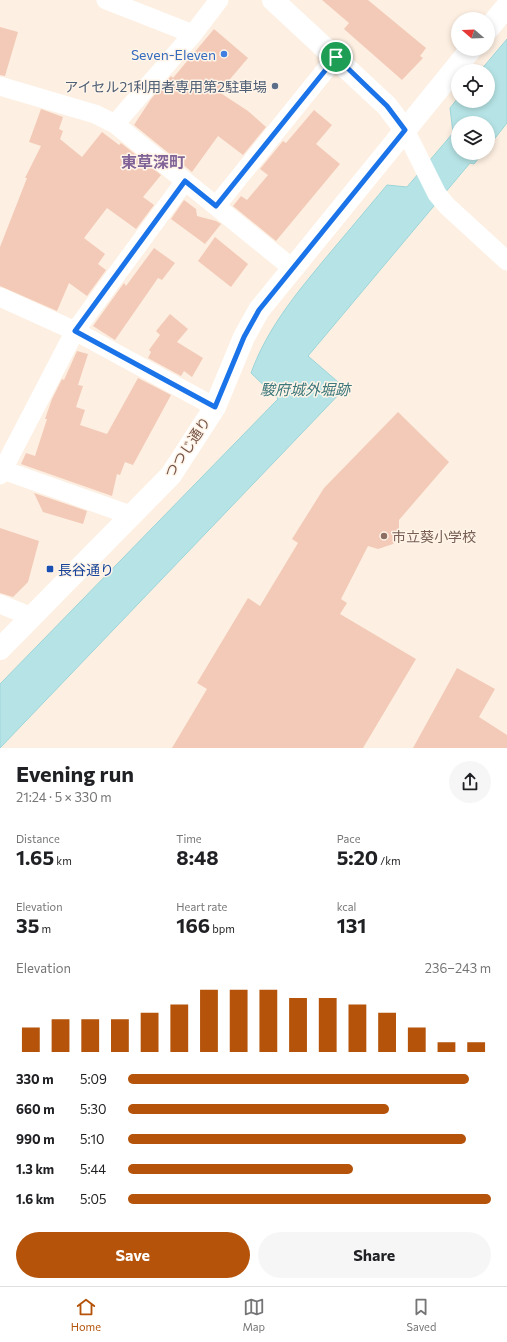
<!DOCTYPE html>
<meta charset="utf-8">
<style>
:root{--surface:#fff;--page:#f6f6f6;--text:#202124;--muted:#757577;--line:#e0e0e0;--accent:#b45309}
body{margin:0;font-family:Commissioner,"Noto Sans JP",sans-serif;background:var(--page);color:var(--text);height:100vh;display:flex;flex-direction:column;font-size:15px;white-space:nowrap}
*{box-sizing:border-box;margin:0}
p{font-size:13px;color:var(--muted)}
.icon{flex:none;width:22px;height:22px;fill:none;stroke:currentColor;stroke-width:2;stroke-linecap:round;stroke-linejoin:round}
.map{position:relative;height:748px;overflow:hidden}
.details{display:flex;flex-direction:column;background:var(--surface);flex:1}
.details>*{flex:none}
.needle{width:26px;rotate:289deg}
.buttons{position:absolute;left:451px;top:12px;display:grid;gap:8px}
.buttons a{display:grid;place-items:center;width:44px;height:44px;border-radius:50%;background:var(--surface);box-shadow:0 2px 6px #0003;font-size:20px}
.pin{position:absolute;display:grid;place-items:center;width:34px;height:34px;color:#fff;margin:-17px;border:2px solid #fff;border-radius:50%;box-shadow:0 1px 4px #0007}
.round{display:grid;place-items:center;flex:none;width:42px;height:42px;border-radius:21px;background:var(--page)}
.overview{display:flex;align-items:center;justify-content:space-between;height:68px;padding:0 16px}
h1{font-size:22px;font-weight:700;line-height:30px}
.metrics{display:grid;grid-template-columns:repeat(3,1fr);gap:6px;height:68px;padding:4px 16px}
.metrics div{display:grid;align-content:center}
.metrics b{font-size:20px;font-weight:700}
.metrics small{font-size:11px;font-weight:400}
.metrics p{font-size:11px}
.chart{height:112px;padding:8px 16px}
.chart p{display:flex;justify-content:space-between}
.chart svg{width:100%;height:72px;margin-top:4px;stroke:var(--accent);stroke-width:6}
.action{display:flex;gap:8px;margin-top:auto;padding:8px 16px}
.action a{flex:1;height:46px;border-radius:24px;background:var(--accent);color:#fff;font-size:16px;font-weight:700;line-height:46px;text-align:center}
.action a+a{background:var(--page);color:var(--text)}
ul{padding:0 16px;list-style:none;font-size:13px}
li{display:grid;grid-template-columns:64px 48px 1fr;align-items:center;height:30px}
li i{height:10px;border-radius:5px;background:var(--accent)}
.dock{display:flex;justify-content:space-around;align-items:center;height:56px;border-top:1px solid var(--line);background:var(--surface);font-size:11px;color:var(--muted)}
.dock a{display:grid;justify-items:center;gap:2px}
.dock .current{color:var(--accent)}
.map>svg:first-child{display:block}
.water{fill:#b6e4e6;stroke:#9cd5d9}
.building{fill:#f3cab8}
.lines{fill:none;stroke-linecap:round;stroke-linejoin:round}
.minor{stroke:#fff;stroke-width:19}
.tertiary{stroke:#fff;stroke-width:22}
.secondary{stroke:#fff;stroke-width:22}
.route-casing{stroke:#fff;stroke-width:8}
.route{stroke:#1a73e8;stroke-width:5}
.shop-dot{fill:#3f7fe0;stroke:#fff4e8;stroke-width:1.5}
.service-dot{fill:#5c6f8a;stroke:#fff4e8;stroke-width:1.5}
.education-dot{fill:#8d6e63;stroke:#fff4e8;stroke-width:1.5}
.transit-dot{fill:#1a4fb4;stroke:#fff4e8;stroke-width:1.5}
.labels{text-anchor:middle;dominant-baseline:central;stroke-width:3;stroke-linejoin:round;paint-order:stroke}
.shop-label{font-size:14px;fill:#366cbe;stroke:#fff4e8;text-anchor:end}
.service-label{font-size:14px;fill:#4e5e75;stroke:#fff4e8;text-anchor:end}
.street-label{font-size:14px;fill:#755348;stroke:#fff4e8}
.education-label{font-size:14px;fill:#785e54;stroke:#fff4e8;text-anchor:start}
.transit-label{font-size:14px;fill:#164399;stroke:#fff4e8;text-anchor:start}
.water-label{font-size:15px;font-style:italic;fill:#3b777b;stroke:#fff4e8}
.quarter-label{font-size:16px;font-weight:bold;fill:#816398;stroke:#fff4e8}
</style>
<div class="map">
<svg width="507" height="748" viewBox="0 0 507 748">
<rect width="100%" height="100%" fill="#fdefe1"/>
<path class="water" d="M 507,39 L 507,123 L 488,147 L 488,123 L 458,123 L 458,153 L 483,153 L 474,164 L 470,163 L 308,356 L 345,388 L 0,748 L 0,684 L 278,399 L 251,373 C 267,329 295,295 324,260 C 345,235 366,210 387,185 L 407,187 L 453,133 L 450,108 L 458,98 L 458,101 L 488,101 L 488,71 L 480,71 Z"/>
<path class="building" d="M 322,0 L 368,0 L 426,48 L 420,56 L 423,58 L 402,80 L 344,29 L 349,23 Z
M 0,27 L 18,32 L 5,76 L 0,75 Z
M 214,29 L 248,58 L 219,92 L 248,111 L 266,127 L 243,155 L 218,136 L 192,172 L 134,125 L 151,99 L 171,76 L 173,78 Z
M 41,109 L 63,117 L 59,129 L 63,131 L 60,139 L 82,157 L 102,132 L 119,145 L 121,143 L 161,175 L 143,197 L 154,205 L 136,229 L 107,208 L 84,238 L 105,254 L 98,264 L 106,270 L 87,296 L 69,283 L 57,311 L 0,286 L 0,247 L 27,178 L 25,178 L 41,146 L 29,142 Z
M 314,110 L 332,125 L 316,144 L 340,164 L 276,241 L 233,206 L 241,196 L 247,200 L 268,175 L 260,169 L 283,141 L 286,143 Z
M 184,200 L 196,209 L 197,216 L 216,221 L 221,224 L 205,244 L 171,219 Z
M 215,237 L 248,264 L 231,287 L 198,261 Z
M 154,248 L 175,263 L 162,280 L 158,278 L 115,340 L 93,326 L 124,283 L 126,286 Z
M 170,314 L 188,329 L 177,342 L 203,358 L 192,377 L 184,371 L 181,376 L 148,358 L 151,352 L 149,350 L 160,335 L 156,331 Z
M 77,351 L 88,354 L 78,385 L 83,386 L 76,407 L 85,410 L 80,425 L 107,434 L 138,378 L 171,395 L 133,465 L 125,462 L 120,475 L 117,474 L 112,496 L 21,464 L 26,453 L 35,456 L 47,419 L 45,419 L 52,399 L 62,379 L 64,380 Z
M 398,412 L 449,462 L 399,520 L 399,535 L 393,544 L 378,549 L 368,546 L 341,599 L 347,603 L 340,614 L 416,659 L 363,748 L 172,748 L 207,689 L 197,683 L 248,598 L 260,606 L 298,543 L 292,539 L 324,488 Z
M 34,493 L 87,511 L 83,524 L 43,512 Z
M 0,528 L 39,541 L 28,582 L 13,597 L 0,593 Z
M 457,668 L 495,689 L 479,717 L 507,735 L 507,748 L 413,748 Z"/>
<g class="lines">
<path class="minor" d="M 193,34 L 219,0
M 0,86 L 95,114 L 115,124 L 193,34 L 106,0
M 115,124 L 292,268
M 405,130 L 437,194 L 447,206 L 507,261
M 216,206 L 336,57
M 0,297 L 75,331 L 215,407
M 0,469 L 130,515
M 0,475 L 75,331 L 185,181
M 0,604 L 32,617"/>
<path class="tertiary" d="M 273,0 L 387,106 L 405,130"/>
<path class="secondary" d="M 488,29 L 507,6
M 0,649 L 171,475 L 215,407 L 244,337 L 259,310 L 471,49"/>
</g>
<g class="lines">
<g class="route-casing">
<path id="route" d="M 336,57 L 387,106 L 405,130 L 259,310 L 244,337 L 215,407 L 75,331 L 185,181 L 216,206 Z"/>
</g>
<use href="#route" class="route"/>
</g>
<circle class="shop-dot" cx="224" cy="54" r="4"/>
<circle class="service-dot" cx="275" cy="86" r="4"/>
<circle class="education-dot" cx="384" cy="536" r="4"/>
<rect class="transit-dot" x="46" y="565" width="8" height="8" rx="2"/>
<g class="labels">
<g class="shop-label">
<text x="216" y="54">Seven-Eleven</text>
</g>
<g class="service-label">
<text x="267" y="86">アイセル21利用者専用第2駐車場</text>
</g>
<g class="street-label">
<text transform="translate(187 447) rotate(-56)">つつじ通り</text>
</g>
<g class="education-label">
<text x="392" y="536">市立葵小学校</text>
</g>
<g class="transit-label">
<text x="58" y="569">長谷通り</text>
</g>
<g class="water-label">
<text x="305" y="389">駿府城外堀跡</text>
</g>
<g class="quarter-label">
<text x="153" y="161">東草深町</text>
</g>
</g>
</svg>
<div class="buttons">
<a><svg class="needle" viewBox="-14 -14 28 28"><path d="M0-13l5 13h-10z" fill="#e53935"/><path d="M0 13l5-13h-10z" fill="#757577"/></svg></a>
<a><svg class="icon" aria-label="locate" viewBox="0 0 24 24"><circle cx="12" cy="12" r="6"/><path d="M12 2v4M12 18v4M2 12h4M18 12h4"/></svg></a>
<a><svg class="icon" aria-label="layers" viewBox="0 0 24 24"><path d="M12 4l9 5-9 5-9-5zM3 14l9 5 9-5"/></svg></a>
</div>
<div class="pin" style="left:336px;top:57px;background:#1e9e55"><svg class="icon" aria-label="arrive" viewBox="0 0 24 24"><path d="M6 21V4h12l-3 4 3 4H6"/></svg></div>
</div>
<section class="details">
<div class="overview"><div><h1>Evening run</h1><p>21:24 · 5 × 330 m</p></div><a class="round"><svg class="icon" aria-label="share" viewBox="0 0 24 24"><path d="M12 15V3M7 8l5-5 5 5M5 13v7h14v-7"/></svg></a></div>
<div class="metrics">
<div><p>Distance</p><b>1.65<small> km</small></b></div>
<div><p>Time</p><b>8:48</b></div>
<div><p>Pace</p><b>5:20<small> /km</small></b></div>
</div>
<div class="metrics">
<div><p>Elevation</p><b>35<small> m</small></b></div>
<div><p>Heart rate</p><b>166<small> bpm</small></b></div>
<div><p>kcal</p><b>131</b></div>
</div>
<div class="chart"><p><span>Elevation</span>236–243 m</p>
<svg viewBox="0 0 160 44" preserveAspectRatio="none"><path d="M5 44V29M15 44V24M25 44V24M35 44V24M45 44V20M55 44V15M65 44V6M75 44V6M85 44V6M95 44V11M105 44V11M115 44V15M125 44V20M135 44V29M145 44V38M155 44V38"/></svg>
</div>
<ul>
<li><b>330 m</b>5:09<i style="width:94%"></i></li>
<li><b>660 m</b>5:30<i style="width:72%"></i></li>
<li><b>990 m</b>5:10<i style="width:93%"></i></li>
<li><b>1.3 km</b>5:44<i style="width:62%"></i></li>
<li><b>1.6 km</b>5:05<i style="width:100%"></i></li>
</ul>
<div class="action"><a>Save</a><a>Share</a></div>
</section>
<nav class="dock">
<a class="current"><svg class="icon" aria-label="home" viewBox="0 0 24 24"><path d="M3 11l9-7 9 7M6 9v11h12V9"/></svg>Home</a>
<a><svg class="icon" aria-label="map" viewBox="0 0 24 24"><path d="M3 6l6-2 6 2 6-2v14l-6 2-6-2-6 2zM9 4v14M15 6v14"/></svg>Map</a>
<a><svg class="icon" aria-label="saved" viewBox="0 0 24 24"><path d="M7 4h10v16l-5-4-5 4z"/></svg>Saved</a>
</nav>
